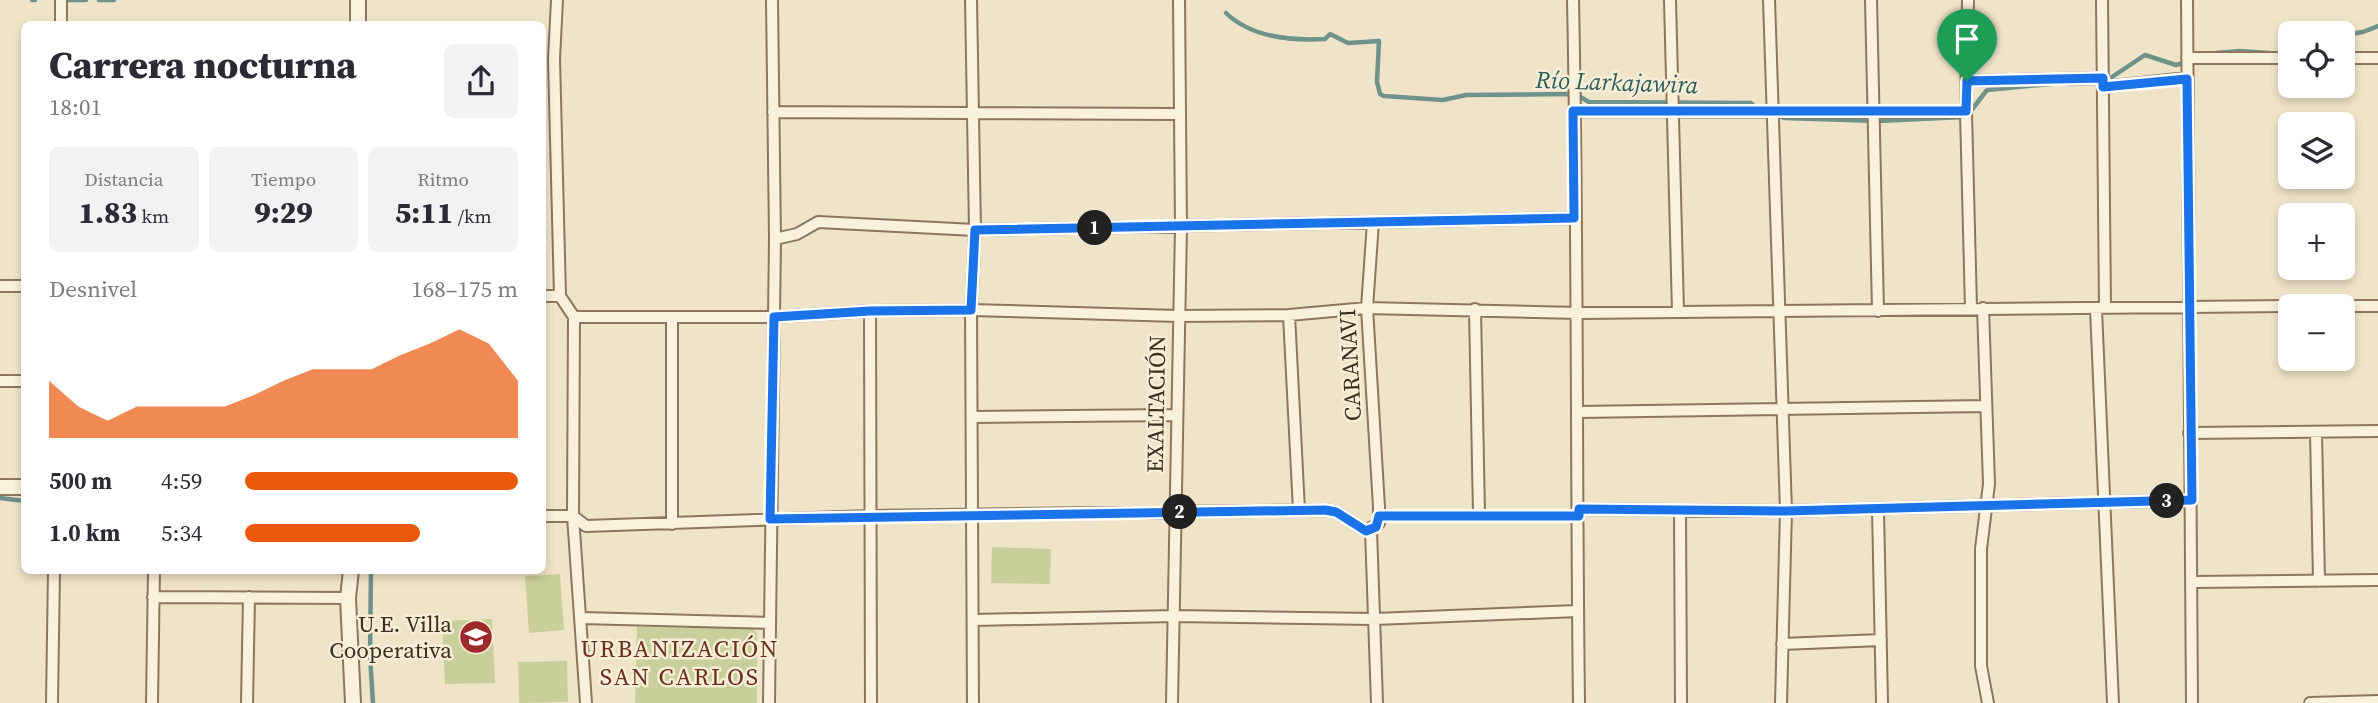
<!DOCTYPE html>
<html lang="es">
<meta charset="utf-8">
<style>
:root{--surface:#fff;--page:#f2f2f3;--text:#2b2b33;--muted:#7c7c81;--accent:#ea580c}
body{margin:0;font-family:"Source Serif 4",serif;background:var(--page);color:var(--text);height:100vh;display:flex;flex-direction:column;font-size:26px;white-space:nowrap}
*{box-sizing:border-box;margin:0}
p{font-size:23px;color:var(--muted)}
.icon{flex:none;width:38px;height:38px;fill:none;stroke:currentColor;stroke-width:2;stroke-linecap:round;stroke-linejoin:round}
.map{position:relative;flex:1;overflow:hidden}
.panel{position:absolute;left:21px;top:21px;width:525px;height:553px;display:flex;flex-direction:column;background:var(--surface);border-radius:10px;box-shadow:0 4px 10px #0003}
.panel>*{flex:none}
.controls{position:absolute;left:2278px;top:21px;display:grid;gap:14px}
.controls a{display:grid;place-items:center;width:77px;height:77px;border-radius:10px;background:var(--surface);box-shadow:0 4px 10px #0003;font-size:35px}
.pin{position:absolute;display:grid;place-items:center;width:60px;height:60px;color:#fff;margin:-72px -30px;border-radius:50% 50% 50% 0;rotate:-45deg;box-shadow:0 0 7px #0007}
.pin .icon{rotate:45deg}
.km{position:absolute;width:35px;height:35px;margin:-18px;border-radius:50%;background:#222;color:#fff;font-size:19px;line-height:35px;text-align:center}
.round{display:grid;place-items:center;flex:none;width:74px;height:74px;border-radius:10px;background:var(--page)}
.head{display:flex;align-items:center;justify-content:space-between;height:119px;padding:0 28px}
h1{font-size:38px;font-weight:800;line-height:52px}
.stats{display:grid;grid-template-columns:repeat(3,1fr);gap:10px;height:119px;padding:7px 28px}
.stats div{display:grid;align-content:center;border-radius:10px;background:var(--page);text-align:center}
.stats b{font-size:30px;font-weight:800}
.stats small{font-size:19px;font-weight:400}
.stats p{font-size:19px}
.chart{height:196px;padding:14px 28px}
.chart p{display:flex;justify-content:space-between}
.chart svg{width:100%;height:126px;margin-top:7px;fill:var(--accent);opacity:.7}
ul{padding:0 28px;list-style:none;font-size:23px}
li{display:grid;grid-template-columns:112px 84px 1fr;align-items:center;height:52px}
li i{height:18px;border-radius:9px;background:var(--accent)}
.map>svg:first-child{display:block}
.green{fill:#c9cf9b}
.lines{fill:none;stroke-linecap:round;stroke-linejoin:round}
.stream{stroke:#6f938a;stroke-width:4.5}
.minor-casing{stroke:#8d765c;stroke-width:14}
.tertiary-casing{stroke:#8d765c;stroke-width:18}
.minor{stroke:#faf1dc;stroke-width:10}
.tertiary{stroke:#faf1dc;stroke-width:14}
.route-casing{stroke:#fff;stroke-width:14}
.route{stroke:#1a73e8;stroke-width:9}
.labels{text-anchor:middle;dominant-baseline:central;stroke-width:5;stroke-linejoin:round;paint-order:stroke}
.street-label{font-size:23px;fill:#3d2e20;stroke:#f7eed8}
.poi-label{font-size:23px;fill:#3d2e20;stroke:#f7eed8;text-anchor:end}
.water-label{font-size:24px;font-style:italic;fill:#2f5d5a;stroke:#f7eed8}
.neighbourhood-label{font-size:24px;letter-spacing:2px;fill:#6b2e1e;stroke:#f7eed8}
</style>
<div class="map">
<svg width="2378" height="703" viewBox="0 0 2378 703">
<rect width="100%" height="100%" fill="#f0e4c8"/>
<path class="green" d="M 992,547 L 1051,549 L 1050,584 L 991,583 Z
M 560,574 L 564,630 L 529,633 L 525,576 Z
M 492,619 L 495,683 L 445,684 L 442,621 Z
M 637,627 L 753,628 L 757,633 L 757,703 L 635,703 Z
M 567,661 L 568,702 L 519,703 L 518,662 Z"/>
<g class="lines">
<path class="stream" d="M 32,0 L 35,0
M 63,0 L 86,0
M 99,0 L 114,0
M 1226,13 C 1252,38 1291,41 1325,39 L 1330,34 L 1348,43 L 1379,41 L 1377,82 L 1380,94 L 1384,96 L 1443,100 L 1466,95 L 1575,94 L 1589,102 L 1751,103 L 1757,109
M 2343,35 L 2363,32 L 2378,26
M 2205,54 L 2240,51 L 2269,53
M 2112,77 L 2145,55 L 2176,65 L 2187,62
M 2070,84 L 2093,83
M 1970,112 L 1987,90 L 2051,84
M 1778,115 L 1784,118 L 1878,121 L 1964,117
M 0,498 L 24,501
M 371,570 L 370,656 L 373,703"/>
<g class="minor-casing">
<path id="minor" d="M 557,0 L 554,59 L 560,296 L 574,317 L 573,516 L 586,703
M 971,0 L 975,230 L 971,310 L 973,703
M 1573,0 C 1578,234 1576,469 1579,703
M 1670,0 L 1678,312
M 1769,0 L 1786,511 L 1781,703
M 1871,0 L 1878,311
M 1968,0 L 1966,112 L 1971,308
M 2102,0 L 2105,308
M 2187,0 L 2192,703
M 61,24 L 61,0
M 2187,58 L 2291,58
M 2343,58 L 2378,58
M 1967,81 L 2103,78
M 2103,87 L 2187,78
M 1573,111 L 1966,112
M 773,112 L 1179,114
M 775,239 L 797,234 L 818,222 L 975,230 L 1574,218
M 0,286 L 24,286
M 542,296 L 560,296
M 2317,306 L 2378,306
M 1983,308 L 1989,484 L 1981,549 L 1981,666 L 1988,703
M 1475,309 L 1479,514
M 2096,309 L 2113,703
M 870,311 L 871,703
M 1289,315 L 1299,510
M 574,317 L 774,317 L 870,311 L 971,310 L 1178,316 L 1289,315 L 1367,308 L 1579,313 L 2291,306
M 0,381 L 24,381
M 1579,412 L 1986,406
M 973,417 L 1175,415
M 2316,432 L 2319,581
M 2189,433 L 2378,431
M 1579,509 L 1786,511 L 2192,500
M 1878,509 L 1882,703
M 1680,510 L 1681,703
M 542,516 L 573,516 L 586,526 L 869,516 L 1325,510 L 1336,512 L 1366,531 L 1379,523 L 1379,507 L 1367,308 L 1373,222
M 1379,516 L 1579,516
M 672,524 L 672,319
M 1371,530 L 1377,703
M 2194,582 L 2378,580
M 153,597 L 348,598
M 581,618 L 769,623
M 973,620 L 1175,616 L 1375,619 L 1578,611
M 1782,644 L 1881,640
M 52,703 L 54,570
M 152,703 L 154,570
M 247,703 L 249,597
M 769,703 L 775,239 L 772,0
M 1172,703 L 1181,227 L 1179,0
M 2310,703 L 2378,701"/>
</g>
<g class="tertiary-casing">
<path id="tertiary" d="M 358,0 L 358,24
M 0,487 L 24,487
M 351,570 L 348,598 L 353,703"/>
</g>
<use href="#minor" class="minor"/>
<use href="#tertiary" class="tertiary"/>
</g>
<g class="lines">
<g class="route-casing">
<path id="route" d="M 2103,78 L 2103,87 L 2187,79 L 2192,500 L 1786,511 L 1579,509 L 1579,516 L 1379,516 L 1376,527 L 1366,531 L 1336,512 L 1325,510 L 770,519 L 774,317 L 870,311 L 971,310 L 975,230 L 1574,218 L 1573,111 L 1966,111 L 1967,81 Z"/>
</g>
<use href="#route" class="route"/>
</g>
<defs>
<g id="school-disc" transform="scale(1.75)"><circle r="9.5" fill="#9e2a2b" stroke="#f7eed8"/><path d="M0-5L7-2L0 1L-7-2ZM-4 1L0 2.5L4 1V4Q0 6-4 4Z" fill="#fff"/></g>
</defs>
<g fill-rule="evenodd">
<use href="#school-disc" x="476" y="637"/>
</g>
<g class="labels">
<g class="street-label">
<text transform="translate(1350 365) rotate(-93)">CARANAVI</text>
<text transform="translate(1156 404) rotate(-89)">EXALTACIÓN</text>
</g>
<g class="poi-label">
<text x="452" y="624">U.E. Villa<tspan x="452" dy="26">Cooperativa</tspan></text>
</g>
<g class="water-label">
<text transform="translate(1617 82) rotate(2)">Río Larkajawira</text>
</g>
<g class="neighbourhood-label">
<text x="680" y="648">URBANIZACIÓN<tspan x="680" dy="28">SAN CARLOS</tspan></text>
</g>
</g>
</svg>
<div class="controls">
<a><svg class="icon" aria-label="locate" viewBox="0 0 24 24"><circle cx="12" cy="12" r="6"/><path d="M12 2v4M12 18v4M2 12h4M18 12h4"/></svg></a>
<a><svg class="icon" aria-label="layers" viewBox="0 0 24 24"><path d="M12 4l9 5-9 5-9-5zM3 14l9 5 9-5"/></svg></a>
<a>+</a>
<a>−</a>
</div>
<div class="pin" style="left:1967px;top:81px;background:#1e9e55"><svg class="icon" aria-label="arrive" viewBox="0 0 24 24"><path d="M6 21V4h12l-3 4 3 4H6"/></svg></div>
<b class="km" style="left:1095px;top:228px">1</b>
<b class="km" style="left:1180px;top:512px">2</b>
<b class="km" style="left:2167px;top:501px">3</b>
<section class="panel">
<div class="head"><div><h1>Carrera nocturna</h1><p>18:01</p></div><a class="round"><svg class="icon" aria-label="share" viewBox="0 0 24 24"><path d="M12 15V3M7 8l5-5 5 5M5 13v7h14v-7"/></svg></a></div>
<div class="stats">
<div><p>Distancia</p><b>1.83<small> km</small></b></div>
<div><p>Tiempo</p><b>9:29</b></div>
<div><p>Ritmo</p><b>5:11<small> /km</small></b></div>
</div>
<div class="chart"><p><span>Desnivel</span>168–175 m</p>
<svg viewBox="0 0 160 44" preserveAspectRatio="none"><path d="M0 44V24L10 33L20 38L30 33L40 33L50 33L60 33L70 29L80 24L90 20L100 20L110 20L120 15L130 11L140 6L150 11L160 24V44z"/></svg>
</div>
<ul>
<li><b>500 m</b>4:59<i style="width:100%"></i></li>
<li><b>1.0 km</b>5:34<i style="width:64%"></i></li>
</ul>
</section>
</div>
